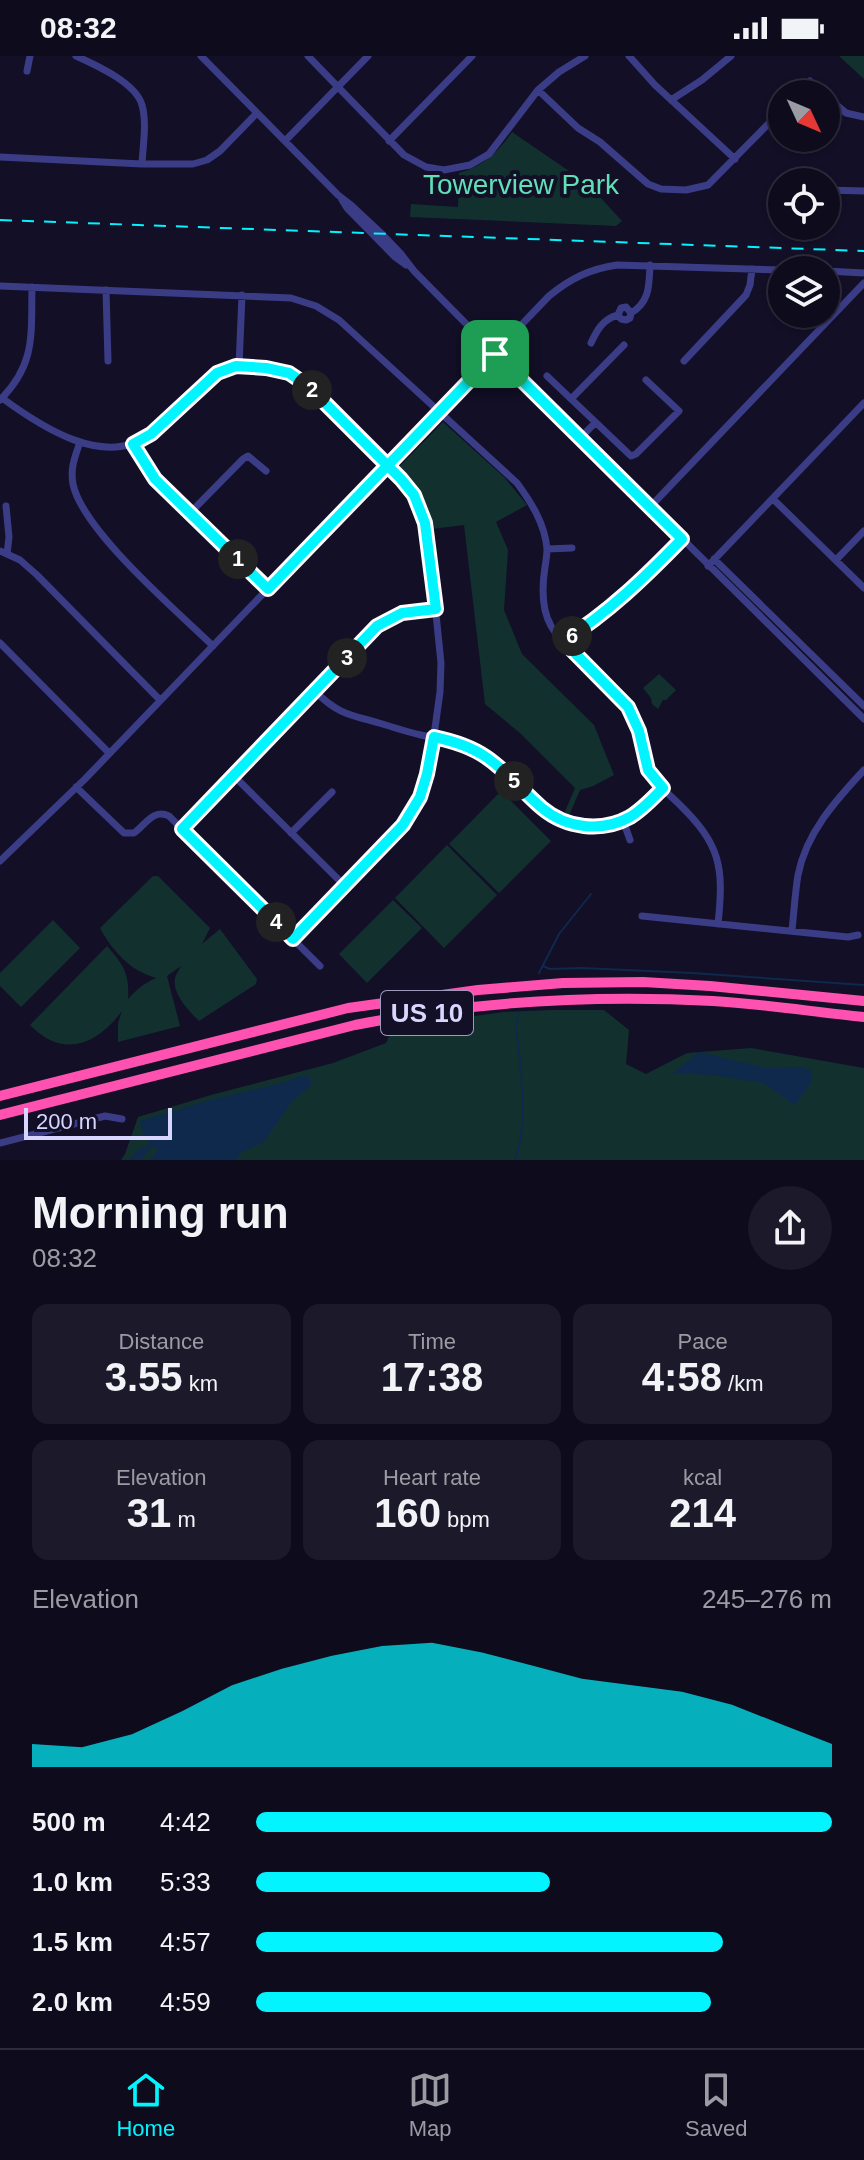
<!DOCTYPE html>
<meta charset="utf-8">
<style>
:root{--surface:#0e0b1d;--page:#1c192a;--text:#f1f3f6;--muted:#9b9ba4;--line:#2e2b3b;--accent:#02f5fe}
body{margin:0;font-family:Arial,sans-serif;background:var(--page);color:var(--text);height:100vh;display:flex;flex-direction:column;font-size:30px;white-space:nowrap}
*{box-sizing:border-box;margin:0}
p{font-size:26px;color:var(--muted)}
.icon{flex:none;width:44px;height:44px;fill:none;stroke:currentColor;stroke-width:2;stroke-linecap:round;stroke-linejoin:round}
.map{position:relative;height:1104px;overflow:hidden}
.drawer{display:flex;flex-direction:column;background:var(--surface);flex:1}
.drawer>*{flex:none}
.needle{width:52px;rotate:134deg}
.fabs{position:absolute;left:768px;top:24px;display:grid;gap:16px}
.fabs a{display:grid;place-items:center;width:72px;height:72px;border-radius:50%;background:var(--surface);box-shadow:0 2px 6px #0004,0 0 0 2px var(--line);font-size:40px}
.scale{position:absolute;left:24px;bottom:20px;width:148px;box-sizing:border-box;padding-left:8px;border:4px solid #d8d6ff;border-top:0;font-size:22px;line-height:28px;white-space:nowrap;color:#d8d6ff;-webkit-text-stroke:6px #120f27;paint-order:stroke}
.pin{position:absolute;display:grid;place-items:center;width:68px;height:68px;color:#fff;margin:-34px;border-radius:16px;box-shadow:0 4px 12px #0006}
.km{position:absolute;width:40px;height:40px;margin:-20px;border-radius:50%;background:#222;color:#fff;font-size:22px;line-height:40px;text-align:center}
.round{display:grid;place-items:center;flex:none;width:84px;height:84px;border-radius:42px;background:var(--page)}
.overview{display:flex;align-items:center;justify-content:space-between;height:136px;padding:0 32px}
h1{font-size:44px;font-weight:800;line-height:60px}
.stats{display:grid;grid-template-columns:repeat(3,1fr);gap:12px;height:136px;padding:8px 32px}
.stats div{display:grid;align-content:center;border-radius:16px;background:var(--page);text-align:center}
.stats b{font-size:40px;font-weight:800}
.stats small{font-size:22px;font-weight:400}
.stats p{font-size:22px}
.chart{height:224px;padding:16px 32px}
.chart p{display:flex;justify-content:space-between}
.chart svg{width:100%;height:144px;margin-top:8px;fill:var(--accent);opacity:.7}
ul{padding:0 32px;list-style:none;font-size:26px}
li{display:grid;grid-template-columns:128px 96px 1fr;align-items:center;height:60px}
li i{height:20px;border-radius:10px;background:var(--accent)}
.status{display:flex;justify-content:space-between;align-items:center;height:56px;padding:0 40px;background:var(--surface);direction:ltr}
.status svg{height:22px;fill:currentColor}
.tab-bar{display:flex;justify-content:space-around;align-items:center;height:112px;border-top:2px solid var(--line);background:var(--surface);font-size:22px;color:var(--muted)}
.tab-bar a{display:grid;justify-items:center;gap:4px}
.tab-bar .active{color:var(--accent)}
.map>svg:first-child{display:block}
.green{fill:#12312e}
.water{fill:#0e294c}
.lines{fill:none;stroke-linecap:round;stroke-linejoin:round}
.stream{stroke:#0e294c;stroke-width:2}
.minor{stroke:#3b3c86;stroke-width:7}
.highway{stroke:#ff51af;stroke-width:10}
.rail{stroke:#02f5fe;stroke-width:2;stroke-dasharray:12 10;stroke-linecap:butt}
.route-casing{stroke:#fff;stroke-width:16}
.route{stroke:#02f5fe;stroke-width:10}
.labels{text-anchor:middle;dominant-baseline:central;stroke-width:8;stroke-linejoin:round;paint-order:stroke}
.shield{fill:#120f27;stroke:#9d9abe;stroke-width:2}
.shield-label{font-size:26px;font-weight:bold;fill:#d8d6ff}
.park-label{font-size:28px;fill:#61e0b8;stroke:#120f27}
</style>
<div class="status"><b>08:32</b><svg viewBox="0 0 49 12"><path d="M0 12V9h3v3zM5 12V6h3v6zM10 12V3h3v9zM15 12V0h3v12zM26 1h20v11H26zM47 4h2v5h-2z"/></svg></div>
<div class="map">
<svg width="864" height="1104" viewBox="0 0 864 1104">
<rect width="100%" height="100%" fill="#120f27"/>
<path class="green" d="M 839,0 L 864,0 L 864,24 L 864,23 Z
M 512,76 L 588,128 L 622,165 L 616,170 L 410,161 L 411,148 L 458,151 L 459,117 C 484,110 498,96 512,76 Z
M 443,366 L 505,422 L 527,449 L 496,466 L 508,494 L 504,554 L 522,598 L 594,669 L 614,719 L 593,730 L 580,734 L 568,762 L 563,760 L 575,732 L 521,678 L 485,648 L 464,469 L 432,473 C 425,449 416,431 397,413 Z
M 659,618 L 676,634 L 666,644 L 663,644 L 658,653 L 652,648 L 651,642 L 643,632 Z
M 501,735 L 551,785 L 499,837 L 449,788 Z
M 447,789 L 497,839 L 444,892 L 395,842 Z
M 153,820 L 158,820 L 210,872 L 202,888 L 220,873 L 257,923 L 256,928 L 199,965 C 189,955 172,938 175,922 C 176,918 179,914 181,910 L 167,920 L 180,970 L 118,986 L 118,967 L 122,955 C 97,989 63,1003 30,969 L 107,890 C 123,908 130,918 128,943 C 136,934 144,927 156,922 C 131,915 113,896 100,872 Z
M 393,844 L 422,872 L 367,927 L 339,898 Z
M 53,864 L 80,892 L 21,951 L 0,930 L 0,917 Z
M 552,954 L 604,954 L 629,974 L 626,1008 L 646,1018 L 687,997 L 751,992 L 864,1012 L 864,1104 L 121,1104 L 125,1098 L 138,1061 L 211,1039 L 333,1007 L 386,987 L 393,971 L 504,956 Z"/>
<path class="water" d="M 699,996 L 766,1012 L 802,1011 L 812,1015 L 811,1027 L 795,1049 L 763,1027 L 712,1019 L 673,1017 Z
M 301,1020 L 306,1020 L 310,1022 L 312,1029 L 292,1045 L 264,1086 L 242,1096 L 236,1104 L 150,1104 L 157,1095 L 155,1089 L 150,1092 L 142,1103 L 130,1104 L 138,1094 L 148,1089 L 149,1085 L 142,1075 L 140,1065 L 210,1044 L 279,1028 Z"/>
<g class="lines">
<path class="stream" d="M 543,910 L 550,913 L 582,912 L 692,917 L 864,929
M 539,917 L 559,878 L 591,838
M 515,1104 C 527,1070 522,1030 519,995 C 518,977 512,976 519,958"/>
<path class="minor" d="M 76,0 C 96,9 136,27 142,49 C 147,67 143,89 142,108
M 201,0 L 338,139 L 351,149 L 381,177 L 401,198 L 414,215 L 488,290 L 864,663
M 308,0 L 404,99 L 426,111 L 444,114 L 470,109 L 489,98 L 538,34 L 559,16 L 585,0
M 629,0 L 655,29 L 735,103
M 27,15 L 30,0
M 538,34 L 578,72 L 600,86 L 648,128 L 661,133 L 686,134 L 708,129 L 782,54
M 797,38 L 810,25 L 824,38
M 826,40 L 846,57 L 864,61
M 671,44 L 702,24 L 731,0
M 285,85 L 368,0
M 389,85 L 472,0
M 0,101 L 142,108 L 193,108 L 207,104 L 220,95 L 257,57
M 826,134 L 864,135
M 342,144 L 347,152 L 395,201 L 406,209
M 826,215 L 864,217
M 0,230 L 291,242 L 316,250 L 339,264 L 517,427 C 531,446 545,468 547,493 C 547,498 546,505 545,511 C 542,530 541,552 551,570 C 567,597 606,623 626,649 C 641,667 638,691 647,712 C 653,726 668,737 679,748 C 721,789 724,811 718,868
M 106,234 L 108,305
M 631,257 C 650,246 649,229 650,209
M 591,287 C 597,274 603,263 618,259 L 621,252 L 626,251 L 631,257 L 630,262 L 626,264 L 621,263 L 618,259
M 684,305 L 746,239 L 750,229 L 752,213
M 239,310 L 242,239
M 547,320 L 631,400 L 636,398 L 679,355 L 646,324
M 2,342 C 40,370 106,414 151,377 C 165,366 178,351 191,339 C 214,318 222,309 255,311 C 266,312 281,313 291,318 C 312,329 328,351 344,368 C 362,387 382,404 401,423 C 416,440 424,458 428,480 L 441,607 L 440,636 L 432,694 L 420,741 L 403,769 L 293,883
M 571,343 L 624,289
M 0,344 C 36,308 31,279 32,231
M 580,382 L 595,367
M 80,386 C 75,401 70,412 73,428 C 82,474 177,555 213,590
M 133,388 L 155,423 L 268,533
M 773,443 L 864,532
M 6,450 L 9,481 L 7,498
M 650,451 L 864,227
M 190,457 L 243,403 L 248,400 L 266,415
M 547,493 L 572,492
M 0,495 L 20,504 L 37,519 L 160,644
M 714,503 L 864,650
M 836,504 L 864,475
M 708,510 L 864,347
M 563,585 C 608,557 645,521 682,483
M 0,587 L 109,697
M 315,635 C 337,658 351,659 379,667 C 393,671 407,676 421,679 C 439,683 457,685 474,694 C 513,714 536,766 583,770 C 617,774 639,755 663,732
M 234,720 L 345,830
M 76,731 L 124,777 L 134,777 C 145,769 154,752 169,760 L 320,910
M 623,764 L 630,784
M 182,773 L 377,570 L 402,557 L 436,553
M 291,777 L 332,736
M 0,805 L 85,723 L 549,240 C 571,222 590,213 617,209 L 782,214
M 642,860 L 848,881 L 858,879
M 792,874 C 794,856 795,837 798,819 C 806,777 836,744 864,714
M 0,1087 L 105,1060 L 122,1063"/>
<path class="highway" d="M 0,1040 L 348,952 L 478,934 L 563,927 L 643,926 L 710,930 L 864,945
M 0,1059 L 355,969 C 473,945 594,939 713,945 C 763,948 814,956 864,961"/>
<path class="rail" d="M 0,164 L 864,195"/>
</g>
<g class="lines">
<g class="route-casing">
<path id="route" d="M 495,298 L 393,404 L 387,410 L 268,533 L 155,423 L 133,388 L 151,378 L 217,317 L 236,310 L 266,312 L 289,317 L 308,330 L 401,423 L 414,439 L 425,467 L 436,553 L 402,557 L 377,570 L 182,773 L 293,883 L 403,769 L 420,741 L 427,718 L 434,681 C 453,685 470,690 486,701 C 507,715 523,736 542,752 C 566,772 601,777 630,761 C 642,754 652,743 663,732 L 648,714 L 639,675 L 628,651 L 563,585 C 608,557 645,521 682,483 L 495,298"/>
</g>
<use href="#route" class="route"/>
</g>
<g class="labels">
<rect class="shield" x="381" y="935" width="92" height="44" rx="6"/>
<g class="shield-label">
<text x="427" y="957">US 10</text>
</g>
<g class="park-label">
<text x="521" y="128">Towerview Park</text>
</g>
</g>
</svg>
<div class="fabs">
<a><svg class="needle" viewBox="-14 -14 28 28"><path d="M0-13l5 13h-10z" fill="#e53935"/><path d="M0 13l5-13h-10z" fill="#9b9ba4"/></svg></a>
<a><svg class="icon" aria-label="locate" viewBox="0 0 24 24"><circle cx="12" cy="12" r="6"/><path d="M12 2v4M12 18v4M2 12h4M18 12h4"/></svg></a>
<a><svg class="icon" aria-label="layers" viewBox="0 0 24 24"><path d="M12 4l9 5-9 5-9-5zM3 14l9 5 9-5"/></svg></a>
</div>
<div class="scale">200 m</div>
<div class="pin" style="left:495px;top:298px;background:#1e9e55"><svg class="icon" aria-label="arrive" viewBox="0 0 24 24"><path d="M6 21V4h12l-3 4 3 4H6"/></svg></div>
<b class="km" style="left:238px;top:503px">1</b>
<b class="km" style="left:312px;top:334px">2</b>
<b class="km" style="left:347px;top:602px">3</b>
<b class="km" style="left:276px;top:866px">4</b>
<b class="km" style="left:514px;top:725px">5</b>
<b class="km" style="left:572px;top:580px">6</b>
</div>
<section class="drawer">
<div class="overview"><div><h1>Morning run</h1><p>08:32</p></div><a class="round"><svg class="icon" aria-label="share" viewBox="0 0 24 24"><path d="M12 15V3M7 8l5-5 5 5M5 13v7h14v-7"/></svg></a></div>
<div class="stats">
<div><p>Distance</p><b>3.55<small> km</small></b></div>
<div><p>Time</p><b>17:38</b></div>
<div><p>Pace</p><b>4:58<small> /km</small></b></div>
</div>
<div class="stats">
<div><p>Elevation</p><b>31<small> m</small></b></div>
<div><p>Heart rate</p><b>160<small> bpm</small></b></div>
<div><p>kcal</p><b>214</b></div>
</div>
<div class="chart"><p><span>Elevation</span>245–276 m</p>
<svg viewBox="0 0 160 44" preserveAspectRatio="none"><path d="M0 44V37L10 38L20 34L30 27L40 19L50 14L60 10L70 7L80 6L90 9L100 13L110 17L120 19L130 21L140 25L150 31L160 37V44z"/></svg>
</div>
<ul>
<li><b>500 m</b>4:42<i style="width:100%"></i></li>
<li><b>1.0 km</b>5:33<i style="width:51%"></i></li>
<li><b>1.5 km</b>4:57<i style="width:81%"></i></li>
<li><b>2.0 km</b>4:59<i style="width:79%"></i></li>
</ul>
</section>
<nav class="tab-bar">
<a class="active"><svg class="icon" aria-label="home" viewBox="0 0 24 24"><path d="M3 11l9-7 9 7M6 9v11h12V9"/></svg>Home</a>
<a><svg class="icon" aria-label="map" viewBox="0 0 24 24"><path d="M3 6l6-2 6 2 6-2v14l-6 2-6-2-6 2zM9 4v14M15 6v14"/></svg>Map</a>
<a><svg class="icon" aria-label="saved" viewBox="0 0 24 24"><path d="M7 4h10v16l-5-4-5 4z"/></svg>Saved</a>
</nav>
